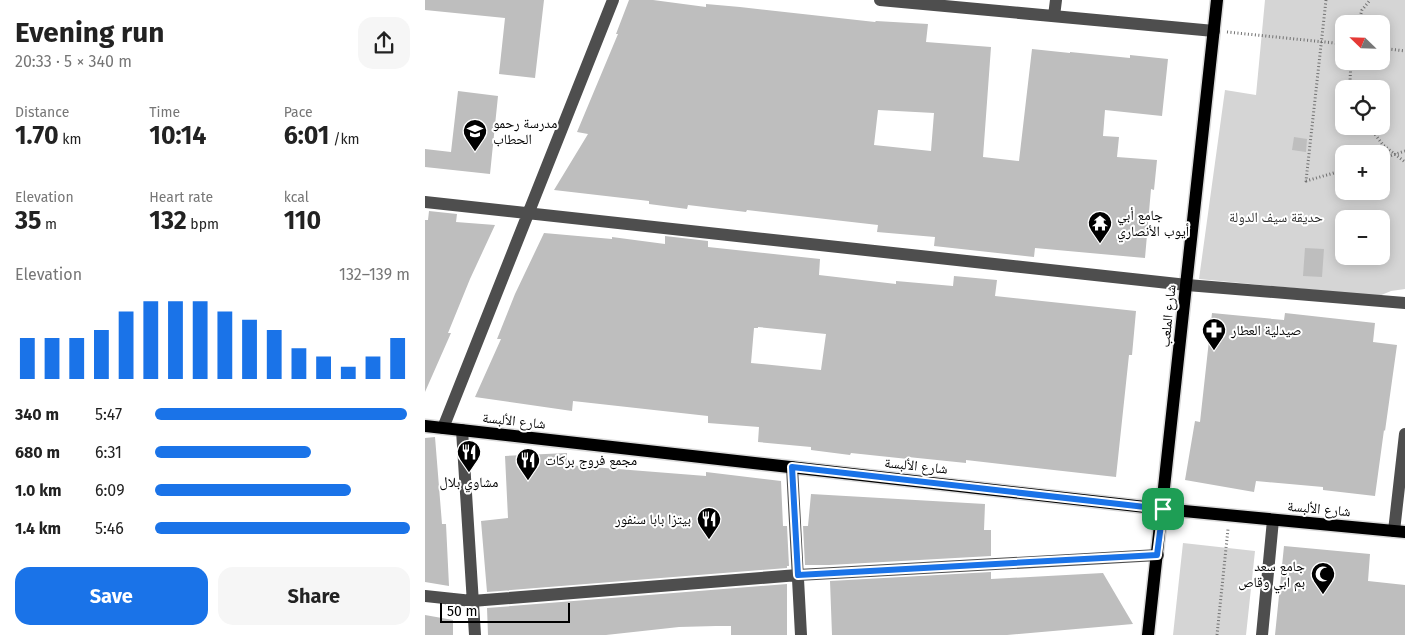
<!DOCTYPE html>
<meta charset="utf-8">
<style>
:root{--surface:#fff;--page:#f6f6f6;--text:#222;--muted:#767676;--accent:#1a73e8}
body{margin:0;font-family:"Fira Sans","Noto Naskh Arabic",sans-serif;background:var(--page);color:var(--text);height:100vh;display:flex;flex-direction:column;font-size:19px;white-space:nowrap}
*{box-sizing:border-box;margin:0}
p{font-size:16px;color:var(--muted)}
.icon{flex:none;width:28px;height:28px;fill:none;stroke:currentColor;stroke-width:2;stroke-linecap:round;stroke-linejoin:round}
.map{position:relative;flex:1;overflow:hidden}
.sheet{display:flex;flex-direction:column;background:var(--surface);width:425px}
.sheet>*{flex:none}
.needle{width:32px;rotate:293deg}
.fabs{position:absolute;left:910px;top:15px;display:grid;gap:10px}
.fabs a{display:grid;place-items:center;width:55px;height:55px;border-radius:10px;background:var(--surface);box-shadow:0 2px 12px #0003;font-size:25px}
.scale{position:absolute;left:15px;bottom:12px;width:130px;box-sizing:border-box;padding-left:5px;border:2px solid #000;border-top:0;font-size:14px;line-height:18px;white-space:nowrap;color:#000;-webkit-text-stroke:4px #fff;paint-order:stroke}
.pin{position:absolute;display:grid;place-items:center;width:42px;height:42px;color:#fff;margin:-21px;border-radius:10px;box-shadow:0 2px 8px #0006}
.round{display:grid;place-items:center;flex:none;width:52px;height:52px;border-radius:15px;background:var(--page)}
.overview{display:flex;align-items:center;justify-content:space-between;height:85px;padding:0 15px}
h1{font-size:28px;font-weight:700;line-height:38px}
.figures{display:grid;grid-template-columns:repeat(3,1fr);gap:8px;height:85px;padding:5px 15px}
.figures div{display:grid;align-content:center}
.figures b{font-size:25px;font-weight:700}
.figures small{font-size:14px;font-weight:400}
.figures p{font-size:14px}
.chart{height:140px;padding:10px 15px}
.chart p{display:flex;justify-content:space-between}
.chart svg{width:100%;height:90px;margin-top:5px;stroke:var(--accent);stroke-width:6}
.action{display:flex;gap:10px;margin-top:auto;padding:10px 15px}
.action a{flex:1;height:58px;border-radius:15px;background:var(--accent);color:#fff;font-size:20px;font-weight:700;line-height:58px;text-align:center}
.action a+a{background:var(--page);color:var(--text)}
ul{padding:0 15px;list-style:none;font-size:16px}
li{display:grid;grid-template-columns:80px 60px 1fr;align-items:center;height:38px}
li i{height:12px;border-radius:6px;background:var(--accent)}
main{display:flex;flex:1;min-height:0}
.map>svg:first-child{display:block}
.green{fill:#d5d5d5;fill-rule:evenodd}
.building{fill:#bebebe;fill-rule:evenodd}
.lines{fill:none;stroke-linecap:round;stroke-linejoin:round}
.major-casing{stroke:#dbdbdb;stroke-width:15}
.path{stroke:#707070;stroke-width:3;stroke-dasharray:1 2.5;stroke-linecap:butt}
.minor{stroke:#4e4e4e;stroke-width:12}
.major{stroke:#000;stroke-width:12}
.route-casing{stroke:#fff;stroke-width:10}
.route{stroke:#1a73e8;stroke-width:6}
.labels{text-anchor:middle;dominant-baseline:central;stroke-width:4;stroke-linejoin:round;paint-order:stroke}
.poi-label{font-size:14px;fill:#000;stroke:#fff;text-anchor:start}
.park-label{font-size:14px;fill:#2c2c2c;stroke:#fff}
.street-label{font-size:14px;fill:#000;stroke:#fff}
</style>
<main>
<section class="sheet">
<div class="overview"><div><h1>Evening run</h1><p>20:33 · 5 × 340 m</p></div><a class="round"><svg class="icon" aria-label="share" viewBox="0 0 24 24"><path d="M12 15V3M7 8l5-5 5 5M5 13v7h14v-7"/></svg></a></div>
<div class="figures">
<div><p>Distance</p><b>1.70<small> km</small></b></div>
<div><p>Time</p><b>10:14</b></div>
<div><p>Pace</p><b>6:01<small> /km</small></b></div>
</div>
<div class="figures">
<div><p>Elevation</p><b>35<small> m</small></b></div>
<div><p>Heart rate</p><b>132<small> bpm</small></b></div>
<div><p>kcal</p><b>110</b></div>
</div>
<div class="chart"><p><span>Elevation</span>132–139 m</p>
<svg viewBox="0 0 160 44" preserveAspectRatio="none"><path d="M5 44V24M15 44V24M25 44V24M35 44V20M45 44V11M55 44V6M65 44V6M75 44V6M85 44V11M95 44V15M105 44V20M115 44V29M125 44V33M135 44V38M145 44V33M155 44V24"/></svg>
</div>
<ul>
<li><b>340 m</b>5:47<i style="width:99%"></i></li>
<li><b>680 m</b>6:31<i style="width:61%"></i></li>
<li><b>1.0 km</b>6:09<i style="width:77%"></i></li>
<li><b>1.4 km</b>5:46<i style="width:100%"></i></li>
</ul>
<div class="action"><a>Save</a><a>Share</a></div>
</section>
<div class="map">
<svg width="980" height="635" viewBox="0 0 980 635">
<rect width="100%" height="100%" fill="#fff"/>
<path class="green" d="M 840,0 L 980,0 L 980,289 L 966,291 L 954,296 L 774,279 L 800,90 L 831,95 ZM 919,24 L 956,24 L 956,61 L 919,61 ZM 919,89 L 956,89 L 956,126 L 919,126 ZM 919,154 L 956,154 L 956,191 L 919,191 ZM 919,219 L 956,219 L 956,256 L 919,256 Z
M 758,543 L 830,551 L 821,635 L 748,635 Z"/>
<path class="building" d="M 0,0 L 119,0 L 110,78 L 74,74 L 80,18 L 0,10 Z
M 204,0 L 228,0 L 281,7 L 281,4 L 315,7 L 450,22 L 451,21 L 503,24 L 501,42 L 566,47 L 558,157 L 594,161 L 607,49 L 645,53 L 645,52 L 705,58 L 705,55 L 743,59 L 737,116 L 680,110 L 678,136 L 694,137 L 692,157 L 732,160 L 729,190 L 726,189 L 720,258 L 610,248 L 609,257 L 509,246 L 510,237 L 452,232 L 453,225 L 322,210 L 321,212 L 263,205 L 262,209 L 224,204 L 224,201 L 129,190 L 163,134 L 152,132 L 193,34 L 191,34 ZM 453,110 L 509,113 L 506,151 L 449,145 Z
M 33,91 L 73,96 L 65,174 L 0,167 L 0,149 L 26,152 Z
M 869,137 L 882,139 L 881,152 L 867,150 Z
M 4,211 L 32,214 L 31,222 L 70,225 L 45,279 L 23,333 L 26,333 L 0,392 L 0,220 L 3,220 Z
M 119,233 L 187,239 L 187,237 L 240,244 L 240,236 L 283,241 L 283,247 L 395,259 L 394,275 L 471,284 L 471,281 L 528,286 L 529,276 L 572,280 L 570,296 L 711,311 L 707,355 L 704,355 L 691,477 L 541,460 L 541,463 L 483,457 L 483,459 L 426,453 L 425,455 L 386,450 L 386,447 L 333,442 L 334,427 L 283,423 L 283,416 L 148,401 L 147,411 L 50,397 L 76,339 L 72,339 L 90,294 ZM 333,327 L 401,334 L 396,370 L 326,363 L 329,328 L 333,328 Z
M 880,248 L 899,249 L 897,277 L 878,276 Z
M 787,313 L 859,320 L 860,313 L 950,323 L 948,342 L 972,345 L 960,431 L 959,430 L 950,496 L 898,490 L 898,487 L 831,481 L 829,492 L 760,480 L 770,421 L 775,422 Z
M 10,437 L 17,524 L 21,524 L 24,586 L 0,582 L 0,438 Z
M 142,453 L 142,465 L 281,476 L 281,472 L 356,481 L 358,526 L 362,526 L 364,566 L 362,566 L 362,568 L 62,592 L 56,521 L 83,518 L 80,456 Z
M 386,494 L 560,504 L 559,530 L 566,530 L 566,556 L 404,565 L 380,565 L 378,526 L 383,526 Z
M 859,546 L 945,554 L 943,581 L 980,585 L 980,635 L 850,635 Z
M 566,572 L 566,579 L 678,573 L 708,624 L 582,635 L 407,635 L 405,581 Z
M 362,584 L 362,635 L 306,635 L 306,626 L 291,626 L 254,627 L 181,635 L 63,635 L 62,608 Z
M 0,615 L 28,620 L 28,635 L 0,635 Z"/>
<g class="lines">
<g class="major-casing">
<path id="major" d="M 0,426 L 738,509 L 980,532
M 723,635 L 792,0"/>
</g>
<path class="path" d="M 901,0 L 881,181 L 919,170
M 933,24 L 937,10 L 945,0
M 802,32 L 919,44
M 956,48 L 980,51
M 926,61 L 925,81 L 928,89
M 944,126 L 958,145 L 980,162
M 956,159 L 980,151
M 792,635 L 803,529"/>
<path class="minor" d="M 455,0 L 789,31
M 629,16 L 631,0
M 0,202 L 762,285 L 980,303
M 18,428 L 188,0
M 37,430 L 50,635
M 367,467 L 376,635
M 969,531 L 980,434
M 0,596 L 47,601 L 373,575 L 733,555
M 837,635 L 848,520"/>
<use href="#major" class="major"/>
</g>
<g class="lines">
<g class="route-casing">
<path id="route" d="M 367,467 L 738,509 L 732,555 L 373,575 Z"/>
</g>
<use href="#route" class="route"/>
</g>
<defs>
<g id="school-pin" transform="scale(1.25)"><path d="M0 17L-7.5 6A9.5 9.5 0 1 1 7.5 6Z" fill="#000" stroke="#fff"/><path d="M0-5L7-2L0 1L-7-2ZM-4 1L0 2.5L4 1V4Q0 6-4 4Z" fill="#fff"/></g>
<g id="temple-pin" transform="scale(1.25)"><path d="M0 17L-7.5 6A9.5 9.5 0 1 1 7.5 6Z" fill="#000" stroke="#fff"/><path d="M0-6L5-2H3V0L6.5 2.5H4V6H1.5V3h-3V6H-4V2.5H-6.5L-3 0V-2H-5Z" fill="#fff"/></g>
<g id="pharmacy-pin" transform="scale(1.25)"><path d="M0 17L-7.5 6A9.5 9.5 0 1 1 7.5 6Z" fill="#000" stroke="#fff"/><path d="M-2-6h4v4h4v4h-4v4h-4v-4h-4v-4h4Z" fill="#fff"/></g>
<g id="restaurant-pin" transform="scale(1.25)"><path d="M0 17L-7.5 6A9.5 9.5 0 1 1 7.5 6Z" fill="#000" stroke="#fff"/><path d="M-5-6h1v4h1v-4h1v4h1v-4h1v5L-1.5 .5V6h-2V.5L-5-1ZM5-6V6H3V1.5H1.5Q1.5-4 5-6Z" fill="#fff"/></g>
<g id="mosque-pin" transform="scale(1.25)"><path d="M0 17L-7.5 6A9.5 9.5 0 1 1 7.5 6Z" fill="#000" stroke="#fff"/><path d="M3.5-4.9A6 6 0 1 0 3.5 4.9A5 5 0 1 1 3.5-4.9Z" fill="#fff"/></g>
</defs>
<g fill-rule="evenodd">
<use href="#school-pin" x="50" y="131"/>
<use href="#temple-pin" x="675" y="223"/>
<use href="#pharmacy-pin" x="789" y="330"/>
<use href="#restaurant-pin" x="44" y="452"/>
<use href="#restaurant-pin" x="103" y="460"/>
<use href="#restaurant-pin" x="284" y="519"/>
<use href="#mosque-pin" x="898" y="574"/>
</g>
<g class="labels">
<g class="poi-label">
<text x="68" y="123">مدرسة رحمو<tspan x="68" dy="16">الحطاب</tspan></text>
<text x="692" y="215">جامع أبي<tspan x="692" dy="16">أيوب الأنصاري</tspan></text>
<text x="806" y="330">صيدلية العطار</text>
<text x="120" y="460">مجمع فروج بركات</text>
<text x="44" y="482" text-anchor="middle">مشاوي بلال</text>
<text x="266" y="519" text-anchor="end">بيتزا بابا سنفور</text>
<text x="880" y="566" text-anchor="end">جامع سعد<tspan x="880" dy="16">بم ابي وقاص</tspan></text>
</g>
<g class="park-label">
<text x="851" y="217">حديقة سيف الدولة</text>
</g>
<g class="street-label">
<text transform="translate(743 316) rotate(-84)">شارع الملعب</text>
<text transform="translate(89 421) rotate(6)">شارع الألبسة</text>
<text transform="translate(491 466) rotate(6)">شارع الألبسة</text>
<text transform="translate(894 509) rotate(5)">شارع الألبسة</text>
</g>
</g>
</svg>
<div class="fabs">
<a><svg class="needle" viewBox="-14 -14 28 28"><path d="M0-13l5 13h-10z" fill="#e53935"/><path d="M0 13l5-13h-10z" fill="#767676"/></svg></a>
<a><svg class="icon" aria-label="locate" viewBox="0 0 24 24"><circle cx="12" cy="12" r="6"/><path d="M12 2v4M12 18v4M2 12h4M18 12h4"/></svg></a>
<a>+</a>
<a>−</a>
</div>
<div class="scale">50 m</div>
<div class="pin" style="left:738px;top:509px;background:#1e9e55"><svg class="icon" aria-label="arrive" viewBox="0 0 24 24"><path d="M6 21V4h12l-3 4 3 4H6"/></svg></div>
</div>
</main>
